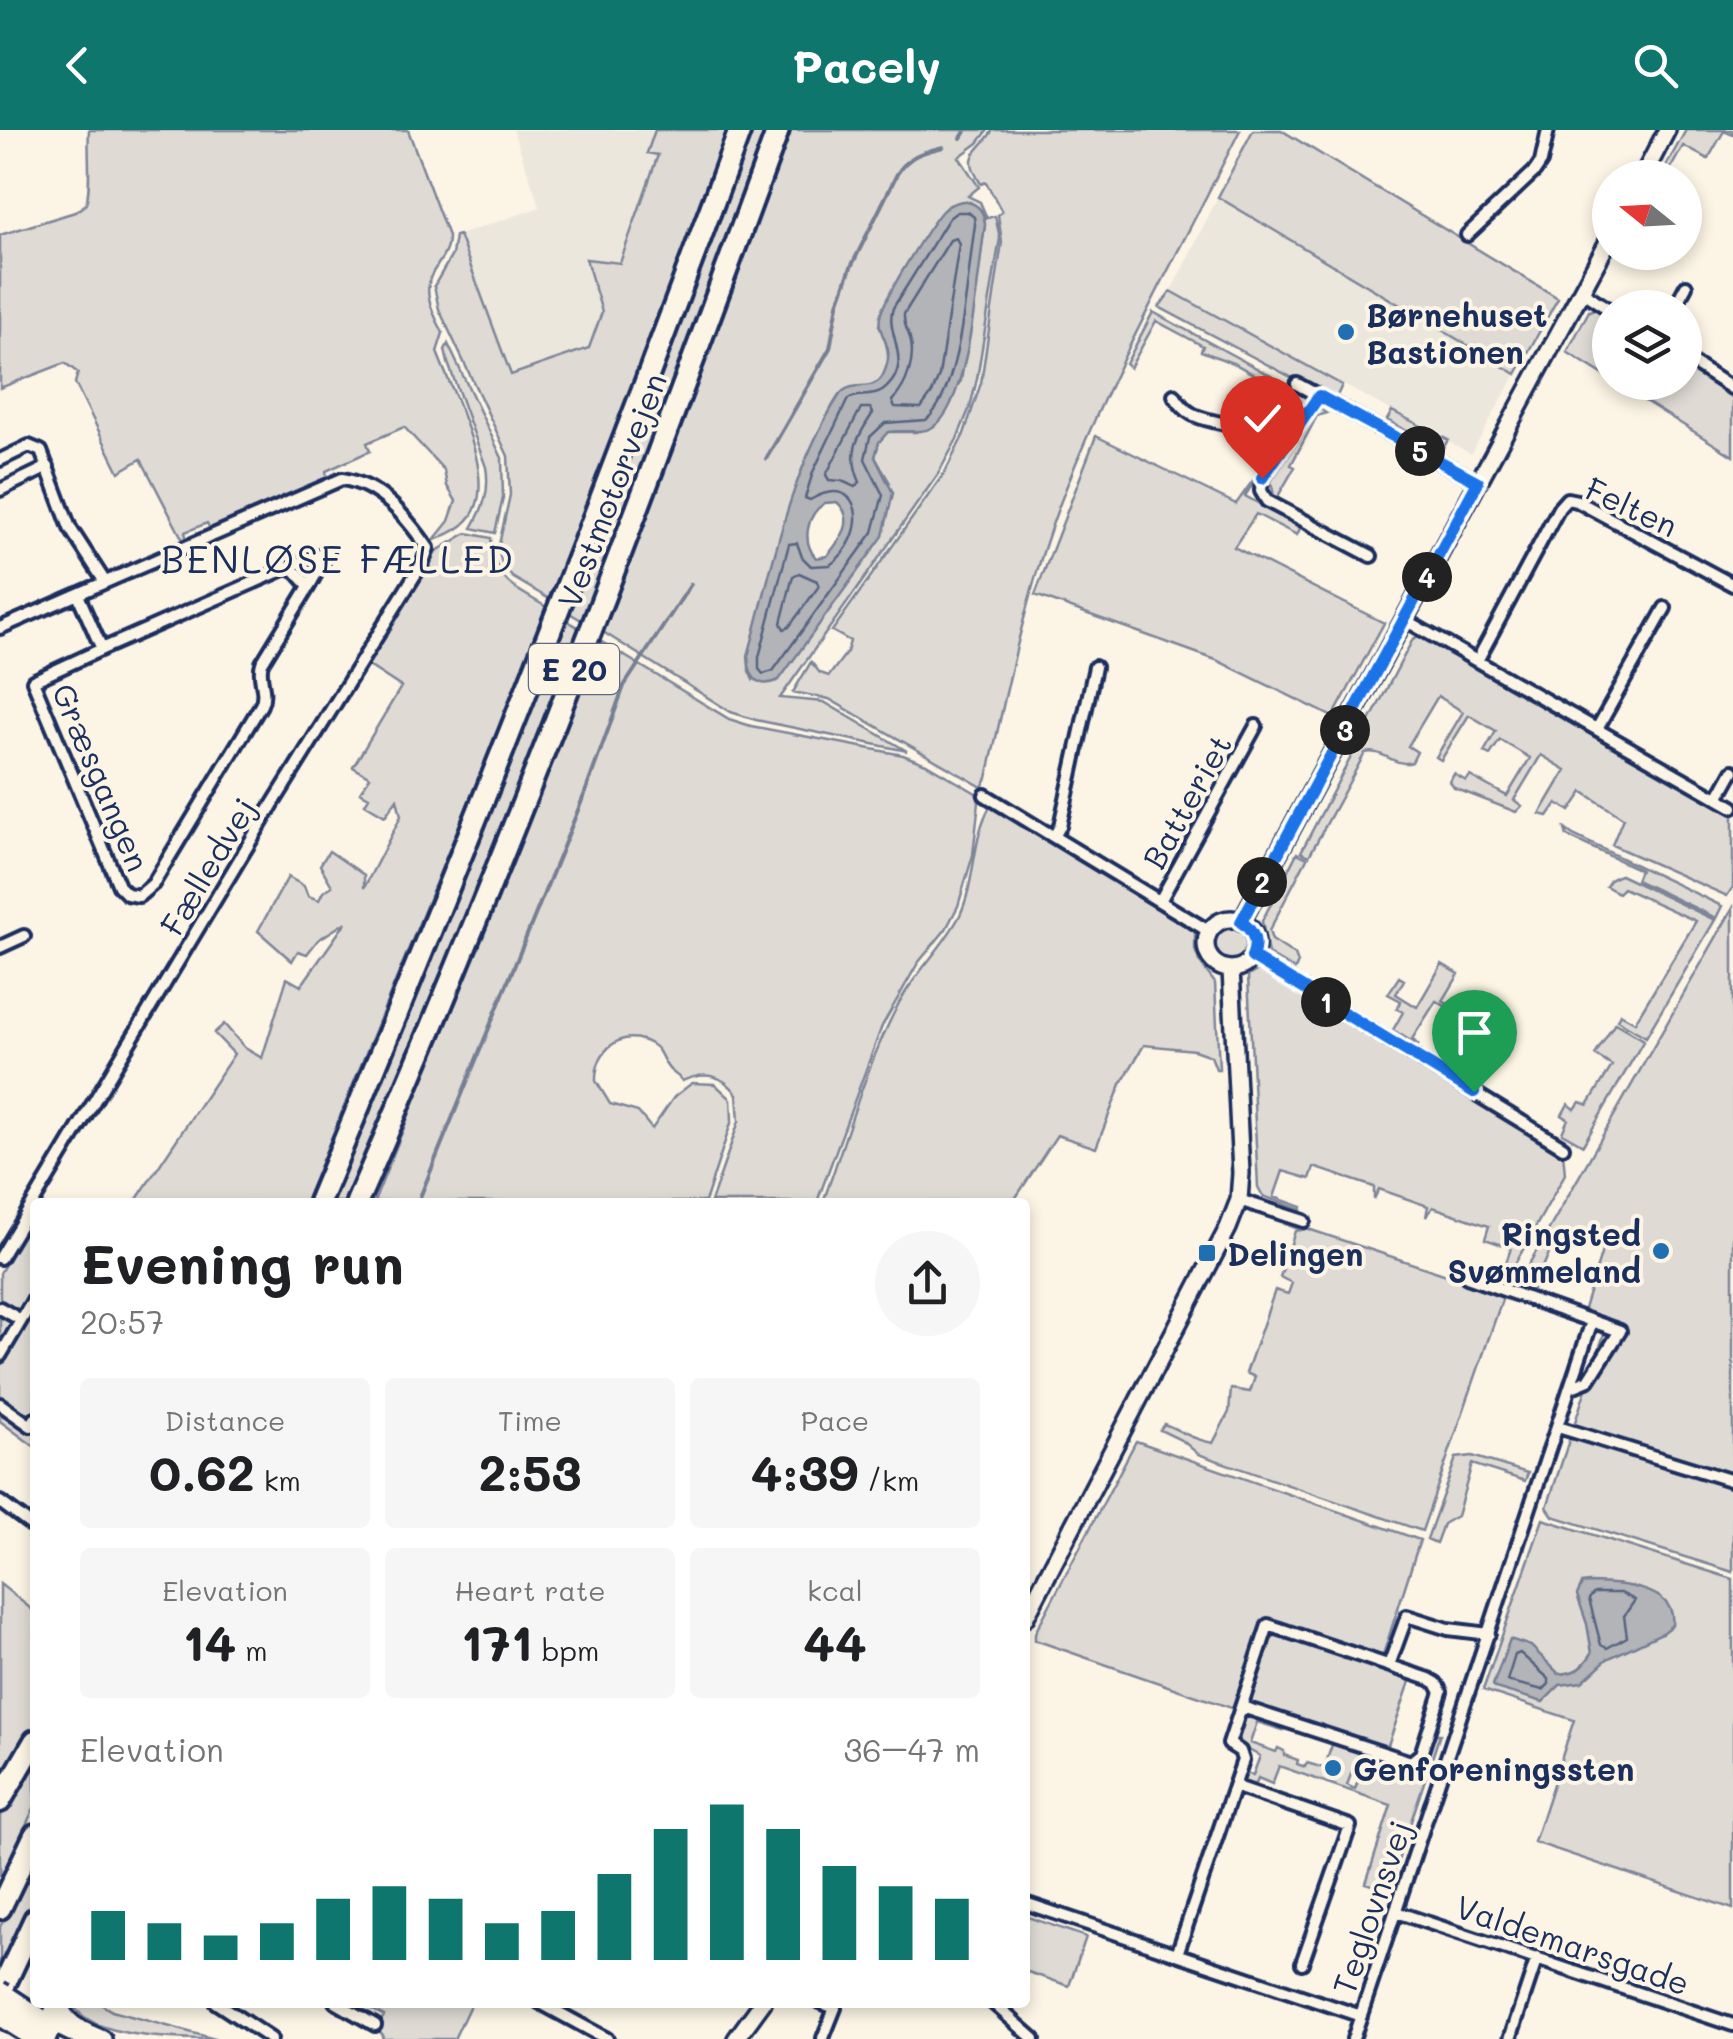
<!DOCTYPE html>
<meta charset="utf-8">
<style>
:root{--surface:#fff;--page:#f6f6f6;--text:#202124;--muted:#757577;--accent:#0f766e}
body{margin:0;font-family:Mali,sans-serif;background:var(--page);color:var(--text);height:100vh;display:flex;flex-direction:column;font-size:38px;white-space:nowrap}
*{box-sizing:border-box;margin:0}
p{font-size:32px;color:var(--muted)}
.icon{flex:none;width:55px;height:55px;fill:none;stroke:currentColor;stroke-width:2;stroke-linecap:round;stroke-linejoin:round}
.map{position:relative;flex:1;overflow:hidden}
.panel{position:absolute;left:30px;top:1068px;width:1000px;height:810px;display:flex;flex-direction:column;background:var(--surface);border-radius:10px;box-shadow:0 5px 15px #0003}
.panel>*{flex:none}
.needle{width:65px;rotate:288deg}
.controls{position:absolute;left:1592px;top:30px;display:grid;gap:20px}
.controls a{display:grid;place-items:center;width:110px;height:110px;border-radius:50%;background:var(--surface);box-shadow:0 5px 15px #0003;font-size:50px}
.pin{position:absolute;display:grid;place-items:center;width:85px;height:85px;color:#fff;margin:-102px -42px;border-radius:50% 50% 50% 0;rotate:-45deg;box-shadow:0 0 10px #0007}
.pin .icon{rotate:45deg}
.km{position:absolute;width:50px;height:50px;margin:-25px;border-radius:50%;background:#222;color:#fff;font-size:28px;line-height:50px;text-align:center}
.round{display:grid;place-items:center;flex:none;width:105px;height:105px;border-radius:52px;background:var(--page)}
.summary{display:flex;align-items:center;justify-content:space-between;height:170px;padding:0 50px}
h1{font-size:55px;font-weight:700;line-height:75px}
.stats{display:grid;grid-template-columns:repeat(3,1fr);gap:15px;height:170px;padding:10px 50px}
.stats div{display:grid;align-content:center;border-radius:10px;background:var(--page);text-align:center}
.stats b{font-size:50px;font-weight:700}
.stats small{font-size:28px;font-weight:400}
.stats p{font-size:28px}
.chart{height:280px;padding:20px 50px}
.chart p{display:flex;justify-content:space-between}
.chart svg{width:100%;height:180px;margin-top:10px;stroke:var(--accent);stroke-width:6}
header{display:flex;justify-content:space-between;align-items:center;height:130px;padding:0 50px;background:var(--accent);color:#fff;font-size:45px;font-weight:700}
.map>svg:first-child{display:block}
.built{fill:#ece7dc}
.green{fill:#dfdbd4;stroke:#7d8599;stroke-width:2.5;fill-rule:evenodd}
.water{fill:#b2b4b8;stroke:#767f94;stroke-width:2.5;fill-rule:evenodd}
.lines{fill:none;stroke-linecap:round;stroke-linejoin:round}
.shore{stroke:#576482;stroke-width:2.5}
.stream{stroke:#767f94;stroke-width:4}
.street-casing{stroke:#1b2f5e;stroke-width:18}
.secondary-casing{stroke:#1b2f5e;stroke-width:22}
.highway-casing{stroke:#1b2f5e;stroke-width:28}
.street{stroke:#fcf5e5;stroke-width:10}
.secondary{stroke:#fcf5e5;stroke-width:15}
.highway{stroke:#fcf5e5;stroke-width:20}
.secondary-bridge-casing{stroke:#1b2f5e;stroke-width:22;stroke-linecap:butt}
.secondary-bridge{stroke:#fcf5e5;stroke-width:15}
.route-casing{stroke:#fff;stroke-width:20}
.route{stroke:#1a73e8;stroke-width:12}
.poi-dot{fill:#1f6fb2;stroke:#fcf5e5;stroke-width:4}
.labels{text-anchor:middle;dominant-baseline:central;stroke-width:8;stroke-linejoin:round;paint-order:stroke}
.shield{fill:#fcf5e5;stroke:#5e6a86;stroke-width:2.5}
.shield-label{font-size:30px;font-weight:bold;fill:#1b2f5e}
.poi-label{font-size:32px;font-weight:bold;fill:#1b2f5e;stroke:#fcf5e5;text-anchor:start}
.street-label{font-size:32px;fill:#1b2f5e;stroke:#fcf5e5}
.quarter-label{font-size:38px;letter-spacing:2.5px;fill:#1b2f5e;stroke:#fcf5e5}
</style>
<header><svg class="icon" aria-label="back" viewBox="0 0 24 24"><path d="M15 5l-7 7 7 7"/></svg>Pacely<svg class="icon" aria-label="search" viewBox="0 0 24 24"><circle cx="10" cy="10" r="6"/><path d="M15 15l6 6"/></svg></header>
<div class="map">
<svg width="1733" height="1909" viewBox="0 0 1733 1909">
<rect width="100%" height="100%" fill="#fcf5e5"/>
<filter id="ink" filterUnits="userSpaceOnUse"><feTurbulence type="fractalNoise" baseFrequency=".01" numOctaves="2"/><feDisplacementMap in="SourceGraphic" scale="20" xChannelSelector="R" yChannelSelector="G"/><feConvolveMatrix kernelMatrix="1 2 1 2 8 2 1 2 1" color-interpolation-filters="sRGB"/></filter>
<g filter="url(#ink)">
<path class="built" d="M 513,0 L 655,0 L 648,22 L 658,24 L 620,134 L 586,130 L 602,182 L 589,218 L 511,245 L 459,105 L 540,77 Z
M 1218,67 L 1516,244 L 1471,324 L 1171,161 Z"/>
<path class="green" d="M 89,0 L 408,0 L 448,106 C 448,123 441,129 433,142 C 421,163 434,184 443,203 L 437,222 C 452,263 503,355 467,391 C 458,401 445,405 433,411 L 449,391 L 456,371 L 447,356 L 444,340 L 404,297 L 367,313 L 370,321 L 326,341 L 327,349 L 210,399 L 207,393 L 185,402 L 187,410 L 184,412 L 141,329 L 119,342 L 75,253 L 78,243 L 65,233 L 0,258 L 0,105 L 75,82 L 86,74 C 92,51 87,25 89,0 Z
M 655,0 L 728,0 L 551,470 L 512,447 L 502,434 L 498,419 L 510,365 L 508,326 L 439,179 L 434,156 L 452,125 L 455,106 L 459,105 L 511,245 L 589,218 L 602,182 L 586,129 L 620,133 L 658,25 L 647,23 Z
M 750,0 L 771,0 L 586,493 L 568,482 Z
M 790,0 L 988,0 L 978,13 L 959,27 L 979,57 L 968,66 L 980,72 L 987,88 L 995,86 L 1000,108 L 977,249 L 970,277 L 957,309 L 938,344 L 780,568 L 824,572 L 907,621 L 756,590 L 731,582 L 603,502 ZM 970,72 L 984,83 L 985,95 L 961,251 L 916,302 L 887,302 L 879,312 L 875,327 L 890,353 L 753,550 L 749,541 L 749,526 C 769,452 784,377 818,308 C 825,295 830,278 838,267 C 848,253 860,259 872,255 C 898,248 887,211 879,195 Z
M 993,0 L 1240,0 C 1175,131 1100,259 1051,398 C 1023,479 1006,564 987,648 L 982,657 L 829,569 L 793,562 L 811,532 L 820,543 L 829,546 L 847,522 L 850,511 L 832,501 L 945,342 L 964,304 L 981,253 L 1002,112 L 998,85 L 1002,82 L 986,52 L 981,54 C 962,23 976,26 993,0 Z
M 1253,0 L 1281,0 L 1558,168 L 1516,244 L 1218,67 Z
M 1686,0 L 1732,0 L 1733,5 L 1724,1 L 1708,29 L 1683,16 L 1666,47 L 1660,47 Z
M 1171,161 L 1342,255 L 1337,266 L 1332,269 L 1159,177 Z
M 1597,178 L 1610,186 L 1610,249 L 1567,222 L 1589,181 Z
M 1153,182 L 1308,266 L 1309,271 L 1282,311 L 1273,312 L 1250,296 L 1251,293 L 1274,308 L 1283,306 L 1302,276 L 1300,270 L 1235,234 L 1201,221 L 1203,216 L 1156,191 L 1130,238 L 1126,234 Z
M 448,214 L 502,328 L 503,368 L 495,403 L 472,398 C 484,377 490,361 486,337 L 448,233 L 445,220 Z
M 1685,234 L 1733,265 L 1733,326 L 1616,253 L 1685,252 Z
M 1320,279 L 1326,283 L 1317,286 L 1291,335 L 1295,337 L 1277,368 L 1274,366 L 1271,351 Z
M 1392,281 L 1448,310 L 1442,320 L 1387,290 Z
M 1096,306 L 1236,374 L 1266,332 L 1264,322 L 1246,308 L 1266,321 L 1267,332 L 1245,366 L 1301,396 L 1297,405 L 1256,384 L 1234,417 L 1384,493 L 1333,587 L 1216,530 L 1035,465 Z
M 467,403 L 491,408 C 493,452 514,457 548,478 L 305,1072 L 135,1072 L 234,924 L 214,903 L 224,894 L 245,918 L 262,928 L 287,848 L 301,856 L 346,792 L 318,810 L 307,824 L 298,821 L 292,831 L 258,801 L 288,747 L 304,756 L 308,766 L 319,770 L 323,762 L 332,756 L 320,735 L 329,721 L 364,745 L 364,758 L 401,686 L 397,669 L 385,686 L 365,674 L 369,667 L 360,662 L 370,647 L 353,637 L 401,557 L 366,534 L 435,422 Z
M 565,489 L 582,500 L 348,1072 L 327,1072 L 454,769 Z
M 1421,505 L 1733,682 L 1733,757 L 1727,766 L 1612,715 L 1623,688 L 1583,662 L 1570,681 L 1557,673 L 1548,686 L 1540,684 L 1566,640 L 1541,625 L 1514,670 L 1522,676 L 1516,682 L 1454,658 L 1450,652 L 1454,644 L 1466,651 L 1470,646 L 1507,666 L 1530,628 L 1500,610 L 1490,625 L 1484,622 L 1496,601 L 1469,585 L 1441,630 L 1436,627 L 1463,582 L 1438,566 L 1408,616 L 1417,622 L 1412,632 C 1396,638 1382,618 1365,623 L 1309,726 L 1301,722 L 1413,509 Z
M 600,511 L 729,589 L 751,596 L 903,625 L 926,634 L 976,663 L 979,672 L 973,725 L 958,776 L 946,799 L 918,833 L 882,896 L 817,1072 L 711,1072 L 739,991 L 737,964 C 722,944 705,941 682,951 C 679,946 674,944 670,940 C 662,932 662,920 651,914 C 622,897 595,920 596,951 L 610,974 L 638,982 L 652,999 L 674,967 L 692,953 L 715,954 L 731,969 L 732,990 L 705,1072 L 374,1072 Z
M 991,675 L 1195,798 L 1195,820 L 1200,833 L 1215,853 L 1219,939 L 1216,939 L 1211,926 L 1194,920 L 1144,915 L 1121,954 L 1096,1018 L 1057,1005 L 1013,1072 L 823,1072 C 847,1006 866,935 899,873 C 916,841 944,817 960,785 C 976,751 972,705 991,675 Z
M 1565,699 L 1573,705 L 1722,776 L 1716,788 L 1636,750 L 1640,740 L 1567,706 Z
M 1297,723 L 1307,728 L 1269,801 L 1272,810 L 1295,825 L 1298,833 L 1295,840 L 1268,824 L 1262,791 Z
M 1620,745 L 1715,790 L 1646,907 L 1617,890 L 1620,884 L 1635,892 L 1696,791 L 1623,758 L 1618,763 L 1606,756 L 1611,749 Z
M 1733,778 L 1733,1442 L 1553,1386 L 1547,1377 L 1608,1192 L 1583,1182 L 1606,1108 L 1551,1119 L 1532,1161 L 1517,1155 Z
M1214 814a16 16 0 1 1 32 0a16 16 0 1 1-32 0Z
M 1442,834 L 1459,844 L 1443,871 L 1454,878 L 1452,880 L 1436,871 L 1412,909 L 1419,916 L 1393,900 L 1403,882 L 1397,879 L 1401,871 L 1388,864 L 1399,847 L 1404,850 L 1396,864 L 1417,877 Z
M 1260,839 L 1563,1022 L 1565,1044 L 1506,1150 L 1476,1140 L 1476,1137 L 1502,1145 L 1511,1118 L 1485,1109 L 1489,1096 L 1433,1077 L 1426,1087 L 1428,1076 L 1379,1059 L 1374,1069 L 1374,1057 L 1314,1037 L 1310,1049 L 1283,1041 L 1274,1067 L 1302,1077 L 1301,1080 L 1263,1066 L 1258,1057 L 1248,846 Z
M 1615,893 L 1644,910 L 1583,1015 L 1562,1003 L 1568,989 L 1562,985 L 1568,974 L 1575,979 L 1580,972 L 1588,975 L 1612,936 L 1595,925 Z
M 34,1084 L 35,1085 L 35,1317 L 0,1291 L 0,1143 Z
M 1287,1092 L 1504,1164 L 1422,1401 L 1198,1324 L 1183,1311 L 1160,1300 L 1164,1294 C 1184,1302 1191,1309 1213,1313 L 1229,1282 L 1231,1259 L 1250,1262 L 1255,1247 L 1246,1243 L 1275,1160 L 1288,1164 L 1292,1153 L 1280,1147 L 1295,1101 L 1301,1100 L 1285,1094 Z
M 1136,1311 L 1420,1410 L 1382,1528 L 1268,1490 L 1237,1580 L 1035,1510 L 1035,1503 Z
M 1472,1326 L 1528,1343 L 1525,1351 L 1472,1334 L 1457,1386 L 1443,1394 L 1436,1413 L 1427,1409 L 1456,1328 Z
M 1543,1389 L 1733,1449 L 1733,1779 L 1534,1712 L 1574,1590 L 1483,1560 Z
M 0,1454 L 35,1482 L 35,1600 L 0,1659 Z
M 1277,1505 L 1411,1549 L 1386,1621 L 1253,1576 L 1250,1569 L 1270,1509 Z
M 1249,1584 L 1283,1595 L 1283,1600 L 1257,1592 L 1250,1613 L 1276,1622 L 1278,1618 L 1284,1621 L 1284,1625 L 1298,1630 L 1297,1634 L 1305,1637 L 1307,1633 L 1324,1638 L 1333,1612 L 1360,1621 L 1347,1655 L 1355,1659 L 1367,1626 L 1411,1637 L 1421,1630 L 1432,1604 L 1440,1604 L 1386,1767 L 1374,1763 L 1376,1756 L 1366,1753 L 1391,1675 L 1279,1636 L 1272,1654 L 1258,1648 L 1255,1656 L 1241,1651 L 1244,1643 L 1253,1645 L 1260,1626 L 1243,1617 L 1239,1609 L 1245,1587 Z
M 35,1625 L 35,1676 L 0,1750 L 0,1686 Z
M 35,1721 L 35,1771 L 4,1839 L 0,1837 L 0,1797 Z
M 1025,1786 L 1086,1807 L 1069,1856 L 1025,1841 Z
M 72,1873 L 99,1873 L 112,1881 L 215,1909 C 180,1909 89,1909 72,1873 Z
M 360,1873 L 471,1873 L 454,1909 L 382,1909 L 383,1905 L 376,1898 L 384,1886 Z"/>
<path class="water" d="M 962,71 C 977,73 984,79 985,95 C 978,140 970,274 933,297 C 920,305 903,299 888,302 L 879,312 L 875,327 L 893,363 L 883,406 L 779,550 C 757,560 749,547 748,526 C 772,439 789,343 839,266 C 850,248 874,264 883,245 C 898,213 876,208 880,187 C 883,169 929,96 942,81 C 947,75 954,73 962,71 ZM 825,373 L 837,372 C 857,390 841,409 827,426 L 816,428 C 801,411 807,384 825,373 Z
M 1589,1453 C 1616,1453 1678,1456 1672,1495 L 1662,1503 L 1607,1529 L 1582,1552 L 1560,1555 L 1543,1572 L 1495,1558 L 1493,1555 L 1510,1509 L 1531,1516 L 1559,1544 C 1577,1543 1583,1537 1592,1523 L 1587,1494 L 1577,1465 L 1582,1454 Z"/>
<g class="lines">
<path class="shore" d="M 968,82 L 974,87 L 975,95 C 967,143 962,261 926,290 L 885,293 L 870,307 L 865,329 L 883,365 L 873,402 L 773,541 L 763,544 L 759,539 L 759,527 L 789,414 L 797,413 L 802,427 L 811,436 L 830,435 C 871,406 863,339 810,370 L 805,368 L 813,342 L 848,269 C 861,262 876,269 887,257 C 914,231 884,203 893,178 L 949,88 L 957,82 Z
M 956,108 L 959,114 L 939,246 L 932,263 L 921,278 L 895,277 L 892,271 C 907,256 916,229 910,208 C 907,198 903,195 904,184 L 950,110 Z
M 861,278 L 870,278 L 873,283 C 857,307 847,323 860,352 L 855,357 L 842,351 L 829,350 L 826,345 Z
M 799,443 L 817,451 L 819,456 L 789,497 L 784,499 L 781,493 L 793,446 Z
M 1594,1463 L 1621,1463 L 1635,1470 L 1624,1486 L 1627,1507 L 1607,1518 L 1601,1515 L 1589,1469 Z
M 1520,1523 L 1549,1549 L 1549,1554 L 1543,1560 L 1507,1551 L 1515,1525 Z"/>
<path class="stream" d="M 961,8 L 966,0
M 766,329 L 830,218 L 838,174 L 851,137 L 897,44 C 909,25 923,22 943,17
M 418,1072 L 585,663 L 624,556 L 691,454"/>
<g class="street-casing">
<path id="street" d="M 1467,105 L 1535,41 L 1541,32 L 1548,0
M 1581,161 L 1610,180
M 1674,178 L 1686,156
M 1685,228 L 1733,259
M 1297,254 L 1478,352
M 1174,265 C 1189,290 1203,288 1229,295 C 1248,300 1264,311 1280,323
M 1319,266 L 1262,348 L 1261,361 L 1267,371 L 1371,426
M 0,330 L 29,316 L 41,321 L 70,398 L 105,452
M 0,360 L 48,337
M 291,436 L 328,422 L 309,456
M 78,465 L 102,519 L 33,551 L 119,756 L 127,764 L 139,766 L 153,754 L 261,575 C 268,560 257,548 262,533 L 309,456 L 291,436 L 102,519
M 1405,490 L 1733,677
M 0,498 L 342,349 C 380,354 407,388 428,418 L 423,432 L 274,672 L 0,1128
M 1477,531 L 1559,378 L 1567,369 L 1577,371 L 1733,455
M 1597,599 L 1665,478
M 985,665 L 1210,802
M 1718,668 L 1733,641
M 1054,707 L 1060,696 L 1095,537
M 1160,771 L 1256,596
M 0,817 L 24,806
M 1252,827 L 1563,1017
M 1239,1070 L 1304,1091
M 1467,1147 L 1592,1191
M 0,1178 L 21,1190
M 0,1226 L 35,1167
M 0,1274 L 31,1296 L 35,1289
M 1558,1297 L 1733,1351
M 0,1372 L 35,1398
M 1389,1535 L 1407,1486 L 1448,1499 L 1489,1504
M 1234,1656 L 1350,1696 L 1302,1833
M 1025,1773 L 1361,1886
M 1396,1782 L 1733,1895
M 1177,1824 L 1243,1630 L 1240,1621 L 1229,1614 L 1268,1495 L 1429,1549 L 1436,1553 L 1441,1562 L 1421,1624 L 1411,1632 L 1242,1577
M 215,1872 L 271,1909
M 335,1872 L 375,1895
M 539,1872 L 607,1909
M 820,1872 L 835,1878 L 823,1908
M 992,1872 L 1034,1909
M 1353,1909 L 1592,1191 L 1620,1201 L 1589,1250 L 1572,1257
M 1510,1909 L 1537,1828"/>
</g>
<g class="secondary-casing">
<path id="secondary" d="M 1642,48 L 1667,0
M1206 814a25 25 0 1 1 50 0a25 25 0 1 1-50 0Z
M 1241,792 L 1610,108
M 1025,1488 L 1228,1098 L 1239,1070 L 1241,1043 L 1231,839
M 5,1863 L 52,1894 L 83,1909
M 60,1872 C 63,1894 85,1901 103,1909
M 0,1888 L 34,1909
M 736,1909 L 763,1872"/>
</g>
<g class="highway-casing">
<path id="highway" d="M 319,1072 C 467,718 607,361 740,0
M 357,1072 C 511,721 646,360 778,0
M 0,1671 L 35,1611
M 0,1778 L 35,1705
M 0,1864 L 35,1789
M 0,1878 L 49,1901
M 45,1909 L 59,1872"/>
</g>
<use href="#street" class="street"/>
<use href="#secondary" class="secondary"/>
<use href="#highway" class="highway"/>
<g class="secondary-bridge-casing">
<path id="secondary-bridge" d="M 0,1860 L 5,1863"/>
</g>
<use href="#secondary-bridge" class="secondary-bridge"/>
</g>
</g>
<g class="lines" filter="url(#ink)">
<g class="route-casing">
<path id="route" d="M 1262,348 L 1319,266 L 1478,352 L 1241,792 C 1254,801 1258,812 1252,827 L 1474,962"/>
</g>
<use href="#route" class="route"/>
</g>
<g class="poi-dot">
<circle cx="1346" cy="202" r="10"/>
<circle cx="1661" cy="1121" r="10"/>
<rect x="1197" y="1113" width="20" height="20" rx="5"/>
<circle cx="1333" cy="1638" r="10"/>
</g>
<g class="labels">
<rect class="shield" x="529" y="514" width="90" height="50" rx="8"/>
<g class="shield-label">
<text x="574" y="539">E 20</text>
</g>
<g class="poi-label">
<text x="1366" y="184">Børnehuset<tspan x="1366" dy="37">Bastionen</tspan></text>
<text x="1641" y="1103" text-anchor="end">Ringsted<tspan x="1641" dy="37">Svømmeland</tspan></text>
<text x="1227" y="1123">Delingen</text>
<text x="1353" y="1638">Genforeningssten</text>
</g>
<g class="street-label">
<text transform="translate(611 360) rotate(-69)">Vestmotorvejen</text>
<text transform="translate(1632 376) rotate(25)">Felten</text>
<text transform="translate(102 647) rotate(67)">Græsgangen</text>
<text transform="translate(1186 671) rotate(-61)">Batteriet</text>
<text transform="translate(207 736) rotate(-59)">Fælledvej</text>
<text transform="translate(1371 1777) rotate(-71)">Teglovnsvej</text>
<text transform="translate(1573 1814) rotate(19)">Valdemarsgade</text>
</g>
<g class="quarter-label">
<text x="338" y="428">BENLØSE FÆLLED</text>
</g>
</g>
</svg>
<div class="controls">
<a><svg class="needle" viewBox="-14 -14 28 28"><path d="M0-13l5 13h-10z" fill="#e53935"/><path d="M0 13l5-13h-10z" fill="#757577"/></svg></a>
<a><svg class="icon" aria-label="layers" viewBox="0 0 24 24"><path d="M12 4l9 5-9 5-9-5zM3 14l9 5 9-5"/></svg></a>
</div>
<div class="pin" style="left:1474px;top:962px;background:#1e9e55"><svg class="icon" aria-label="arrive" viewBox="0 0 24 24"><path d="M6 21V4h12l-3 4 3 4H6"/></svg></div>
<div class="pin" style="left:1262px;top:348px;background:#d93025"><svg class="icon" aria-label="check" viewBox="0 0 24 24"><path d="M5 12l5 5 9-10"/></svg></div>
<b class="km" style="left:1326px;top:872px">1</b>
<b class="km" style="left:1262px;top:752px">2</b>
<b class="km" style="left:1345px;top:600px">3</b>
<b class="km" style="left:1427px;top:447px">4</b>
<b class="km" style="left:1420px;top:321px">5</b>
<section class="panel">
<div class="summary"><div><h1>Evening run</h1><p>20:57</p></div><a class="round"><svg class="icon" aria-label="share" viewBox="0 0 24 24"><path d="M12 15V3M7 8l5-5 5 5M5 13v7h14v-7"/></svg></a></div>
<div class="stats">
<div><p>Distance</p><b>0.62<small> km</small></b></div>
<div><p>Time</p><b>2:53</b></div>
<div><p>Pace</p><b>4:39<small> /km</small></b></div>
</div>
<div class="stats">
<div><p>Elevation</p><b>14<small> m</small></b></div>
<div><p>Heart rate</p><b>171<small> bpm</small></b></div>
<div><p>kcal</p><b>44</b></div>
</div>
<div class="chart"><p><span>Elevation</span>36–47 m</p>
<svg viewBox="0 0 160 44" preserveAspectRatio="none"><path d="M5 44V32M15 44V35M25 44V38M35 44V35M45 44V29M55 44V26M65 44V29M75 44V35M85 44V32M95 44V23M105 44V12M115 44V6M125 44V12M135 44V21M145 44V26M155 44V29"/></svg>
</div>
</section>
</div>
